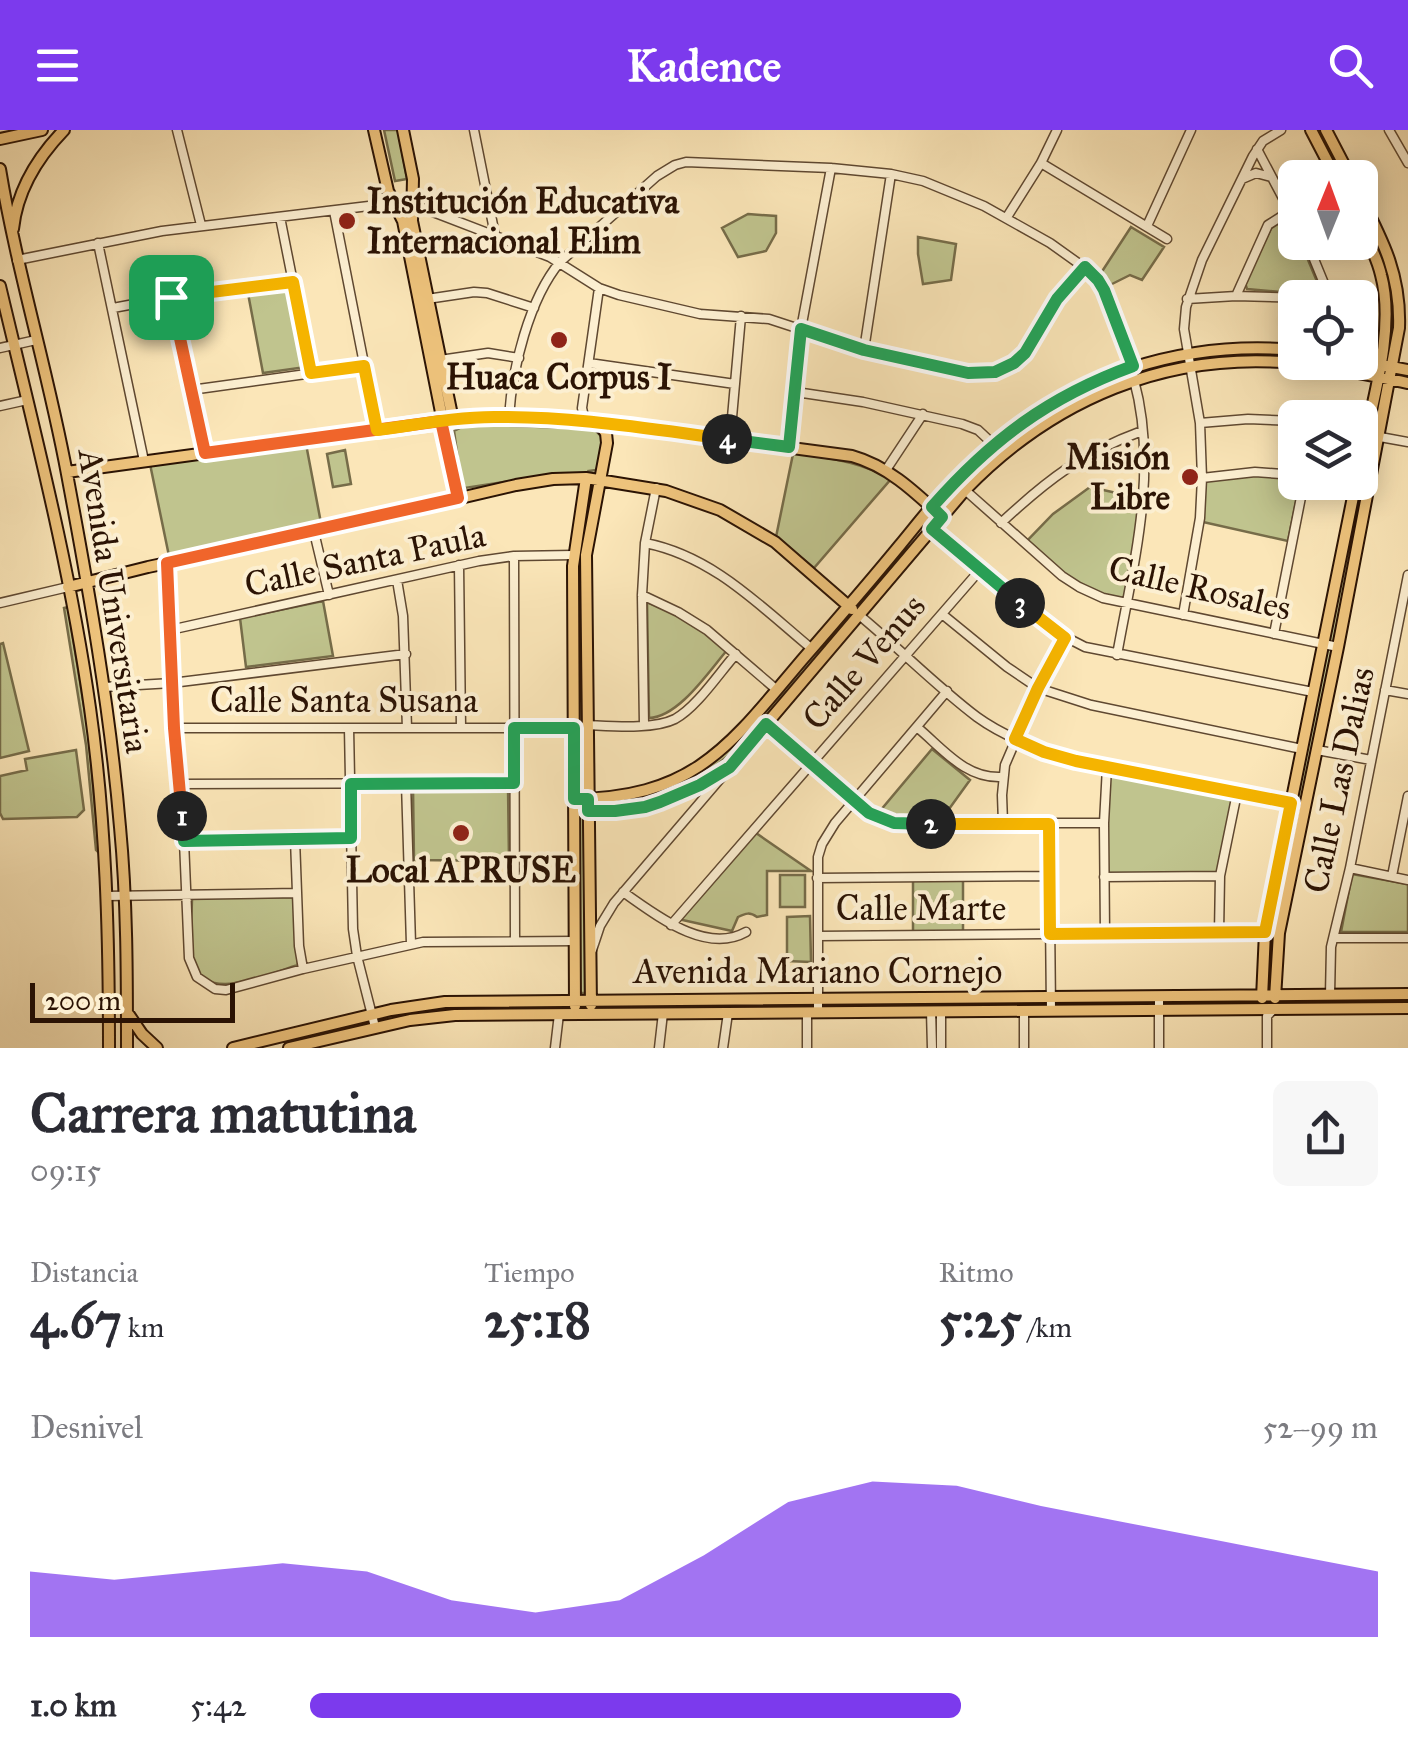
<!DOCTYPE html>
<html lang="es">
<meta charset="utf-8">
<style>
:root{--surface:#fff;--page:#f7f7f7;--text:#2b2b33;--muted:#7c7c81;--accent:#7c3aed}
body{margin:0;font-family:"IM FELL Great Primer",serif;background:var(--page);color:var(--text);height:100vh;display:flex;flex-direction:column;font-size:38px;white-space:nowrap}
*{box-sizing:border-box;margin:0}
p{font-size:32px;color:var(--muted)}
.icon{flex:none;width:55px;height:55px;fill:none;stroke:currentColor;stroke-width:2;stroke-linecap:round;stroke-linejoin:round}
.map{position:relative;height:918px;overflow:hidden}
.drawer{display:flex;flex-direction:column;background:var(--surface);flex:1}
.drawer>*{flex:none}
.needle{width:65px;rotate:1deg}
.fabs{position:absolute;left:1278px;top:30px;display:grid;gap:20px}
.fabs a{display:grid;place-items:center;width:100px;height:100px;border-radius:15px;background:var(--surface);box-shadow:0 5px 25px #0003;font-size:50px}
.scale{position:absolute;left:30px;bottom:25px;width:205px;box-sizing:border-box;padding-left:10px;border:5px solid #2b1304;border-top:0;font-size:28px;line-height:35px;white-space:nowrap;color:#2b1304;-webkit-text-stroke:8px #fcefd1;paint-order:stroke}
.pin{position:absolute;display:grid;place-items:center;width:85px;height:85px;color:#fff;margin:-42px;border-radius:20px;box-shadow:0 5px 15px #0006}
.km{position:absolute;width:50px;height:50px;margin:-25px;border-radius:50%;background:#222;color:#fff;font-size:28px;line-height:50px;text-align:center}
.round{display:grid;place-items:center;flex:none;width:105px;height:105px;border-radius:15px;background:var(--page)}
.summary{display:flex;align-items:center;justify-content:space-between;height:170px;padding:0 30px}
h1{font-size:55px;font-weight:800;line-height:75px}
.stats{display:grid;grid-template-columns:repeat(3,1fr);gap:15px;height:170px;padding:10px 30px}
.stats div{display:grid;align-content:center}
.stats b{font-size:50px;font-weight:800}
.stats small{font-size:28px;font-weight:400}
.stats p{font-size:28px}
.chart{height:280px;padding:20px 30px}
.chart p{display:flex;justify-content:space-between}
.chart svg{width:100%;height:180px;margin-top:10px;fill:var(--accent);opacity:.7}
ul{padding:0 30px;list-style:none;font-size:32px}
li{display:grid;grid-template-columns:160px 120px 1fr;align-items:center;height:75px}
li i{height:25px;border-radius:12px;background:var(--accent)}
header{display:flex;justify-content:space-between;align-items:center;height:130px;padding:0 30px;background:var(--accent);color:#fff;font-size:45px;font-weight:800}
.map>svg:first-child{display:block}
.green{fill:#c0c48e;stroke:#766c49;stroke-width:2.5}
.lines{fill:none;stroke-linecap:round;stroke-linejoin:round}
.minor-casing{stroke:#5f4831;stroke-width:11}
.major-casing{stroke:#2b1304;stroke-width:14}
.minor{stroke:#fcefd1;stroke-width:8}
.major{stroke:#eec37c;stroke-width:10}
.split-1-casing{stroke:#fff;stroke-width:20}
.split-2-casing{stroke:#fff;stroke-width:20}
.split-3-casing{stroke:#fff;stroke-width:20}
.split-4-casing{stroke:#fff;stroke-width:20}
.split-5-casing{stroke:#fff;stroke-width:20}
.split-1{stroke:#f0652b;stroke-width:12}
.split-2{stroke:#22a559;stroke-width:12}
.split-3{stroke:#f5b400;stroke-width:12}
.split-4{stroke:#22a559;stroke-width:12}
.split-5{stroke:#f5b400;stroke-width:12}
.poi-dot{fill:#8f2418;stroke:#fcefd1;stroke-width:4}
.labels{text-anchor:middle;dominant-baseline:central;stroke-width:8;stroke-linejoin:round;paint-order:stroke}
.poi-label{font-size:35px;font-weight:bold;fill:#2b1304;stroke:#fcefd1}
.street-label{font-size:35px;fill:#2b1304;stroke:#fcefd1}
</style>
<header><svg class="icon" aria-label="menu" viewBox="0 0 24 24"><path d="M4 6h16M4 12h16M4 18h16"/></svg>Kadence<svg class="icon" aria-label="search" viewBox="0 0 24 24"><circle cx="10" cy="10" r="6"/><path d="M15 15l6 6"/></svg></header>
<div class="map">
<svg width="1408" height="918" viewBox="0 0 1408 918">
<rect width="100%" height="100%" fill="#fbe6b8"/>
<filter id="stains"><feTurbulence type="fractalNoise" baseFrequency=".002" numOctaves="4"/><feColorMatrix values="0 0 0 0 .2 0 0 0 0 .09 0 0 0 0 .02 0 0 0 .5 -.17"/></filter>
<radialGradient id="worn" r=".72"><stop offset=".6" stop-color="#630" stop-opacity="0"/><stop offset="1" stop-color="#630" stop-opacity=".3"/></radialGradient>
<path class="green" d="M 384,0 L 398,0 L 407,49 L 395,51 Z
M 748,84 L 776,86 L 776,103 L 766,121 L 738,127 L 722,98 Z
M 1288,86 L 1295,101 L 1295,112 L 1301,113 L 1321,161 L 1316,165 L 1247,159 L 1245,153 L 1272,96 Z
M 1131,97 L 1164,117 L 1142,150 L 1130,145 L 1110,155 L 1101,143 Z
M 918,107 L 956,114 L 951,150 L 923,154 L 918,124 Z
M 290,154 L 306,237 L 263,243 L 247,158 Z
M 1180,228 L 1181,235 L 1048,287 L 947,377 L 940,371 C 973,336 1009,301 1051,276 C 1090,252 1137,242 1180,228 Z
M 1377,254 L 1386,255 L 1335,513 L 1327,511 L 1360,352 L 1360,342 Z
M 487,295 L 594,299 L 603,308 L 600,333 L 596,340 L 589,341 L 591,344 L 550,345 L 465,358 L 461,351 L 454,301 L 464,296 Z
M 306,314 L 321,393 L 169,426 L 150,334 Z
M 345,320 L 351,354 L 333,357 L 327,324 Z
M 796,323 C 832,329 858,331 891,349 L 814,438 L 776,407 L 793,324 Z
M 1254,345 L 1295,348 L 1295,352 L 1300,353 L 1288,411 L 1203,392 L 1204,351 Z
M 593,355 L 583,433 L 583,663 L 577,663 L 577,428 L 587,356 Z
M 1090,357 L 1143,369 L 1126,474 L 1079,457 L 1025,413 L 1053,384 Z
M 323,471 L 333,526 L 246,537 L 240,488 Z
M 647,472 C 678,484 703,498 728,519 C 709,541 679,587 649,588 Z
M 68,477 L 88,601 L 99,723 L 96,720 L 86,615 L 64,478 Z
M 845,483 L 851,486 L 747,609 C 701,654 658,672 594,676 L 595,671 L 682,649 L 715,631 L 739,607 Z
M 3,513 L 29,621 L 0,628 L 0,514 Z
M 1327,519 L 1335,521 L 1274,858 L 1266,858 L 1269,803 Z
M 932,619 L 970,650 L 944,686 L 902,686 L 880,681 Z
M 76,620 L 84,680 L 77,687 L 3,689 L 0,683 L 0,646 L 27,640 L 25,629 Z
M 1107,637 L 1237,663 L 1220,746 L 1104,747 Z
M 508,657 L 509,731 L 414,730 L 413,658 Z
M 580,685 L 585,688 L 585,863 L 580,863 L 576,687 Z
M 756,703 L 811,741 L 767,741 L 767,785 L 757,787 C 750,782 746,783 738,787 L 732,801 L 678,789 Z
M 1352,744 L 1408,754 L 1408,802 L 1341,802 Z
M 780,745 L 805,745 L 805,777 L 780,777 Z
M 913,747 L 963,747 L 963,805 L 913,805 Z
M 294,767 L 298,835 C 271,843 204,875 193,832 C 188,815 192,786 192,768 Z
M 810,786 L 811,832 L 787,831 L 787,787 Z
M 1039,867 L 1038,875 L 1017,876 L 823,876 L 823,873 Z"/>
<g class="lines">
<g class="minor-casing">
<path id="minor" d="M 177,0 L 201,95
M 474,0 L 495,105
M 1389,0 L 1408,33
M 1257,19 L 1295,91
M 1041,33 L 1167,109
M 1242,49 L 1256,43 L 1271,47
M 334,81 L 377,300
M 280,87 L 311,243
M 1007,87 L 1041,33 L 1057,0
M 1147,96 L 1191,0
M 1307,112 L 1330,168
M 98,113 L 144,331
M 17,130 L 162,101 L 377,75 L 403,74 L 420,77 L 550,127 L 599,158 L 619,165 L 700,184 L 769,189 L 864,220 L 967,243 C 1022,246 1025,219 1049,180 C 1059,164 1072,150 1085,137
M 1236,166 L 1268,95 L 1290,81
M 171,167 L 205,323
M 427,169 L 474,162 L 487,163 L 534,178
M 1187,169 L 1236,166 L 1306,168
M 113,178 L 171,167 L 293,152
M 0,218 L 36,210
M 864,220 L 891,44
M 440,230 L 488,223 L 519,228
M 589,233 L 735,254
M 191,260 L 364,236
M 796,262 L 863,272 L 962,294 L 978,300 L 993,314
M 0,276 L 27,270
M 509,287 C 512,239 529,169 560,132 L 657,46 L 675,35 L 686,32 L 831,38 L 891,44 L 923,51 L 984,76 L 1050,113 L 1092,143 L 1104,160 L 1133,236
M 585,291 L 582,278 L 599,158
M 1200,293 L 1248,289 L 1295,291
M 1380,307 L 1408,312
M 730,310 L 741,186
M 789,317 L 801,199 L 831,38
M 886,340 L 923,284
M 1202,348 L 1255,342 L 1295,345
M 965,360 L 1062,446 L 1079,457 L 1103,468 L 1338,517
M 1001,393 C 1047,350 1082,323 1142,301
M 932,399 L 1052,500 L 1085,517 L 1313,562
M 314,402 L 329,465
M 645,413 C 713,426 761,477 812,519
M 514,426 L 515,810
M 167,433 L 174,598 L 184,711 L 189,828 L 197,847 L 215,859 L 226,860 L 303,839 L 423,812 L 575,811
M 459,435 L 461,598
M 397,450 L 403,486 L 407,598
M 642,465 L 678,482 L 707,500 L 777,560
M 0,473 L 68,457
M 942,484 L 1007,537 L 1038,558 L 1091,575 L 1302,619
M 859,485 C 899,518 936,556 977,587 C 1006,608 1042,621 1076,631 L 1291,673
M 1183,485 L 1200,388 L 1202,348 L 1200,293 L 1184,199 L 1186,177 L 1202,130 L 1253,26 L 1263,11 L 1281,0
M 170,500 L 479,431 L 514,426 L 573,425
M 1274,504 L 1304,352
M 1117,525 C 1133,435 1159,341 1134,250
M 104,557 L 172,553 L 406,524
M 1385,560 L 1408,564
M 766,594 L 869,683 L 894,693 L 1104,693
M 586,595 C 611,596 653,600 675,589 C 697,577 719,543 736,524
M 644,595 L 642,465 L 645,413 L 656,358
M 174,598 L 573,598
M 349,598 L 353,799 L 357,826 L 375,897
M 918,598 C 944,620 966,649 1002,647
M 1317,620 L 1371,630
M 406,653 L 411,814
M 179,654 L 514,653
M 1003,693 L 1002,665 L 1005,635 L 1038,558 L 1065,508
M 1049,694 L 1051,880
M 295,709 L 299,816 L 303,839
M 184,711 L 351,707
M 1350,738 L 1408,750
M 1392,746 L 1408,666
M 1104,747 L 1220,746
M 817,748 L 1050,746
M 623,762 C 655,784 705,825 746,802
M 106,766 L 297,763
M 671,795 L 980,440
M 1219,803 L 1220,746 L 1237,663
M 1105,804 L 1104,693 L 1107,637
M 818,806 L 1265,802
M 1334,808 L 1408,808
M 592,820 L 600,796 L 614,773 L 727,641
M 1330,865 L 1331,817 L 1350,738 L 1408,445
M 1159,866 L 1159,918
M 931,881 L 932,918
M 941,881 L 941,918
M 818,882 L 818,727 L 822,714 L 835,693 L 947,561
M 555,918 L 559,884
M 659,918 L 663,883
M 723,918 L 728,883
M 807,918 L 807,882
M 1024,918 L 1024,881
M 1267,918 L 1267,886 L 1273,880"/>
</g>
<g class="major-casing">
<path id="major" d="M 374,0 L 388,61 L 403,91 L 458,368
M 403,0 L 413,49 L 412,91 L 453,290
M 1311,0 L 1336,48
M 1326,0 L 1351,48
M 0,9 L 42,0
M 0,39 C 17,142 48,241 67,344 C 89,461 110,579 120,697 C 127,771 127,844 127,918
M 1360,94 C 1368,111 1377,127 1381,145 C 1396,200 1371,276 1360,331
M 13,99 C 17,61 37,28 64,0
M 0,156 C 33,295 70,436 90,578 C 106,691 109,804 109,918
M 1360,231 L 1408,240
M 67,342 L 441,291 L 494,287 L 597,292 L 852,326 C 888,336 915,362 942,387
M 68,457 L 148,437 L 323,400 L 516,355 L 553,349 L 586,348 L 666,361 L 720,380 L 775,412 L 852,479
M 574,669 C 695,668 730,615 802,530 C 835,492 868,454 900,415 C 927,382 954,347 987,319 C 1073,246 1182,210 1295,220
M 574,681 C 643,681 671,673 730,637 L 965,360 C 1053,269 1166,221 1295,233 C 1333,236 1370,246 1408,253
M 1262,868 L 1265,802 L 1356,352
M 1275,868 L 1279,803 L 1338,517 L 1399,198 C 1401,145 1383,111 1360,66
M 591,875 L 586,425 L 607,313 L 606,303 L 598,293
M 575,876 L 573,436 L 586,348
M 129,885 L 142,904 L 157,918
M 233,918 L 391,880 L 445,872 L 1408,864
M 289,918 L 410,890 L 455,885 L 1408,878"/>
</g>
<use href="#minor" class="minor"/>
<use href="#major" class="major"/>
</g>
<g class="lines">
<g class="split-1-casing">
<path id="split-1" d="M 171,167 L 205,323 L 441,291 L 458,368 L 167,433 L 174,598 L 182,686"/>
</g>
<g class="split-2-casing">
<path id="split-2" d="M 182,686 L 184,711 L 351,708 L 351,654 L 514,653 L 514,598 L 574,598 L 574,669 L 588,669 L 588,681 L 615,681 L 645,677 L 660,672 L 700,655 L 730,637 L 766,594 L 869,683 L 894,693 L 931,694"/>
</g>
<g class="split-3-casing">
<path id="split-3" d="M 931,694 L 1049,694 L 1050,804 L 1265,802 L 1291,673 L 1076,631 L 1044,622 L 1015,609 L 1038,558 L 1065,508 L 1020,473"/>
</g>
<g class="split-4-casing">
<path id="split-4" d="M 727,309 L 789,317 L 801,199 L 864,220 L 968,243 L 995,242 L 1014,233 L 1025,223 L 1057,169 L 1085,137 L 1098,150 L 1104,160 L 1133,236 C 1048,267 991,310 932,377 L 942,387 L 932,399 L 1020,473"/>
</g>
<g class="split-5-casing">
<path id="split-5" d="M 171,167 L 293,152 L 311,243 L 364,236 L 377,300 C 416,295 455,287 494,287 C 572,286 650,299 727,309"/>
</g>
<use href="#split-1" class="split-1"/>
<use href="#split-2" class="split-2"/>
<use href="#split-3" class="split-3"/>
<use href="#split-4" class="split-4"/>
<use href="#split-5" class="split-5"/>
</g>
<g class="poi-dot">
<circle cx="347" cy="91" r="10"/>
<circle cx="559" cy="210" r="10"/>
<circle cx="1190" cy="347" r="10"/>
<circle cx="461" cy="703" r="10"/>
</g>
<g class="labels">
<g class="poi-label">
<text x="367" y="71" text-anchor="start">Institución Educativa<tspan x="367" dy="40">Internacional Elim</tspan></text>
<text x="559" y="247">Huaca Corpus I</text>
<text x="1170" y="327" text-anchor="end">Misión<tspan x="1170" dy="40">Libre</tspan></text>
<text x="461" y="740">Local APRUSE</text>
</g>
<g class="street-label">
<text transform="translate(365 430) rotate(-12)">Calle Santa Paula</text>
<text transform="translate(1200 458) rotate(13)">Calle Rosales</text>
<text transform="translate(114 471) rotate(81)">Avenida Universitaria</text>
<text transform="translate(864 532) rotate(-49)">Calle Venus</text>
<text x="344" y="570">Calle Santa Susana</text>
<text transform="translate(1339 650) rotate(-78)">Calle Las Dalias</text>
<text x="921" y="778">Calle Marte</text>
<text x="818" y="841">Avenida Mariano Cornejo</text>
</g>
</g>
<rect width="100%" height="100%" filter="url(#stains)"/>
<rect width="100%" height="100%" fill="url(#worn)"/>
</svg>
<div class="fabs">
<a><svg class="needle" viewBox="-14 -14 28 28"><path d="M0-13l5 13h-10z" fill="#e53935"/><path d="M0 13l5-13h-10z" fill="#7c7c81"/></svg></a>
<a><svg class="icon" aria-label="locate" viewBox="0 0 24 24"><circle cx="12" cy="12" r="6"/><path d="M12 2v4M12 18v4M2 12h4M18 12h4"/></svg></a>
<a><svg class="icon" aria-label="layers" viewBox="0 0 24 24"><path d="M12 4l9 5-9 5-9-5zM3 14l9 5 9-5"/></svg></a>
</div>
<div class="scale">200 m</div>
<div class="pin" style="left:171px;top:167px;background:#1e9e55"><svg class="icon" aria-label="arrive" viewBox="0 0 24 24"><path d="M6 21V4h12l-3 4 3 4H6"/></svg></div>
<b class="km" style="left:182px;top:686px">1</b>
<b class="km" style="left:931px;top:694px">2</b>
<b class="km" style="left:1020px;top:473px">3</b>
<b class="km" style="left:727px;top:309px">4</b>
</div>
<section class="drawer">
<div class="summary"><div><h1>Carrera matutina</h1><p>09:15</p></div><a class="round"><svg class="icon" aria-label="share" viewBox="0 0 24 24"><path d="M12 15V3M7 8l5-5 5 5M5 13v7h14v-7"/></svg></a></div>
<div class="stats">
<div><p>Distancia</p><b>4.67<small> km</small></b></div>
<div><p>Tiempo</p><b>25:18</b></div>
<div><p>Ritmo</p><b>5:25<small> /km</small></b></div>
</div>
<div class="chart"><p><span>Desnivel</span>52–99 m</p>
<svg viewBox="0 0 160 44" preserveAspectRatio="none"><path d="M0 44V28L10 30L20 28L30 26L40 28L50 35L60 38L70 35L80 24L90 11L100 6L110 7L120 12L130 16L140 20L150 24L160 28V44z"/></svg>
</div>
<ul>
<li><b>1.0 km</b>5:42<i style="width:61%"></i></li>
</ul>
</section>
